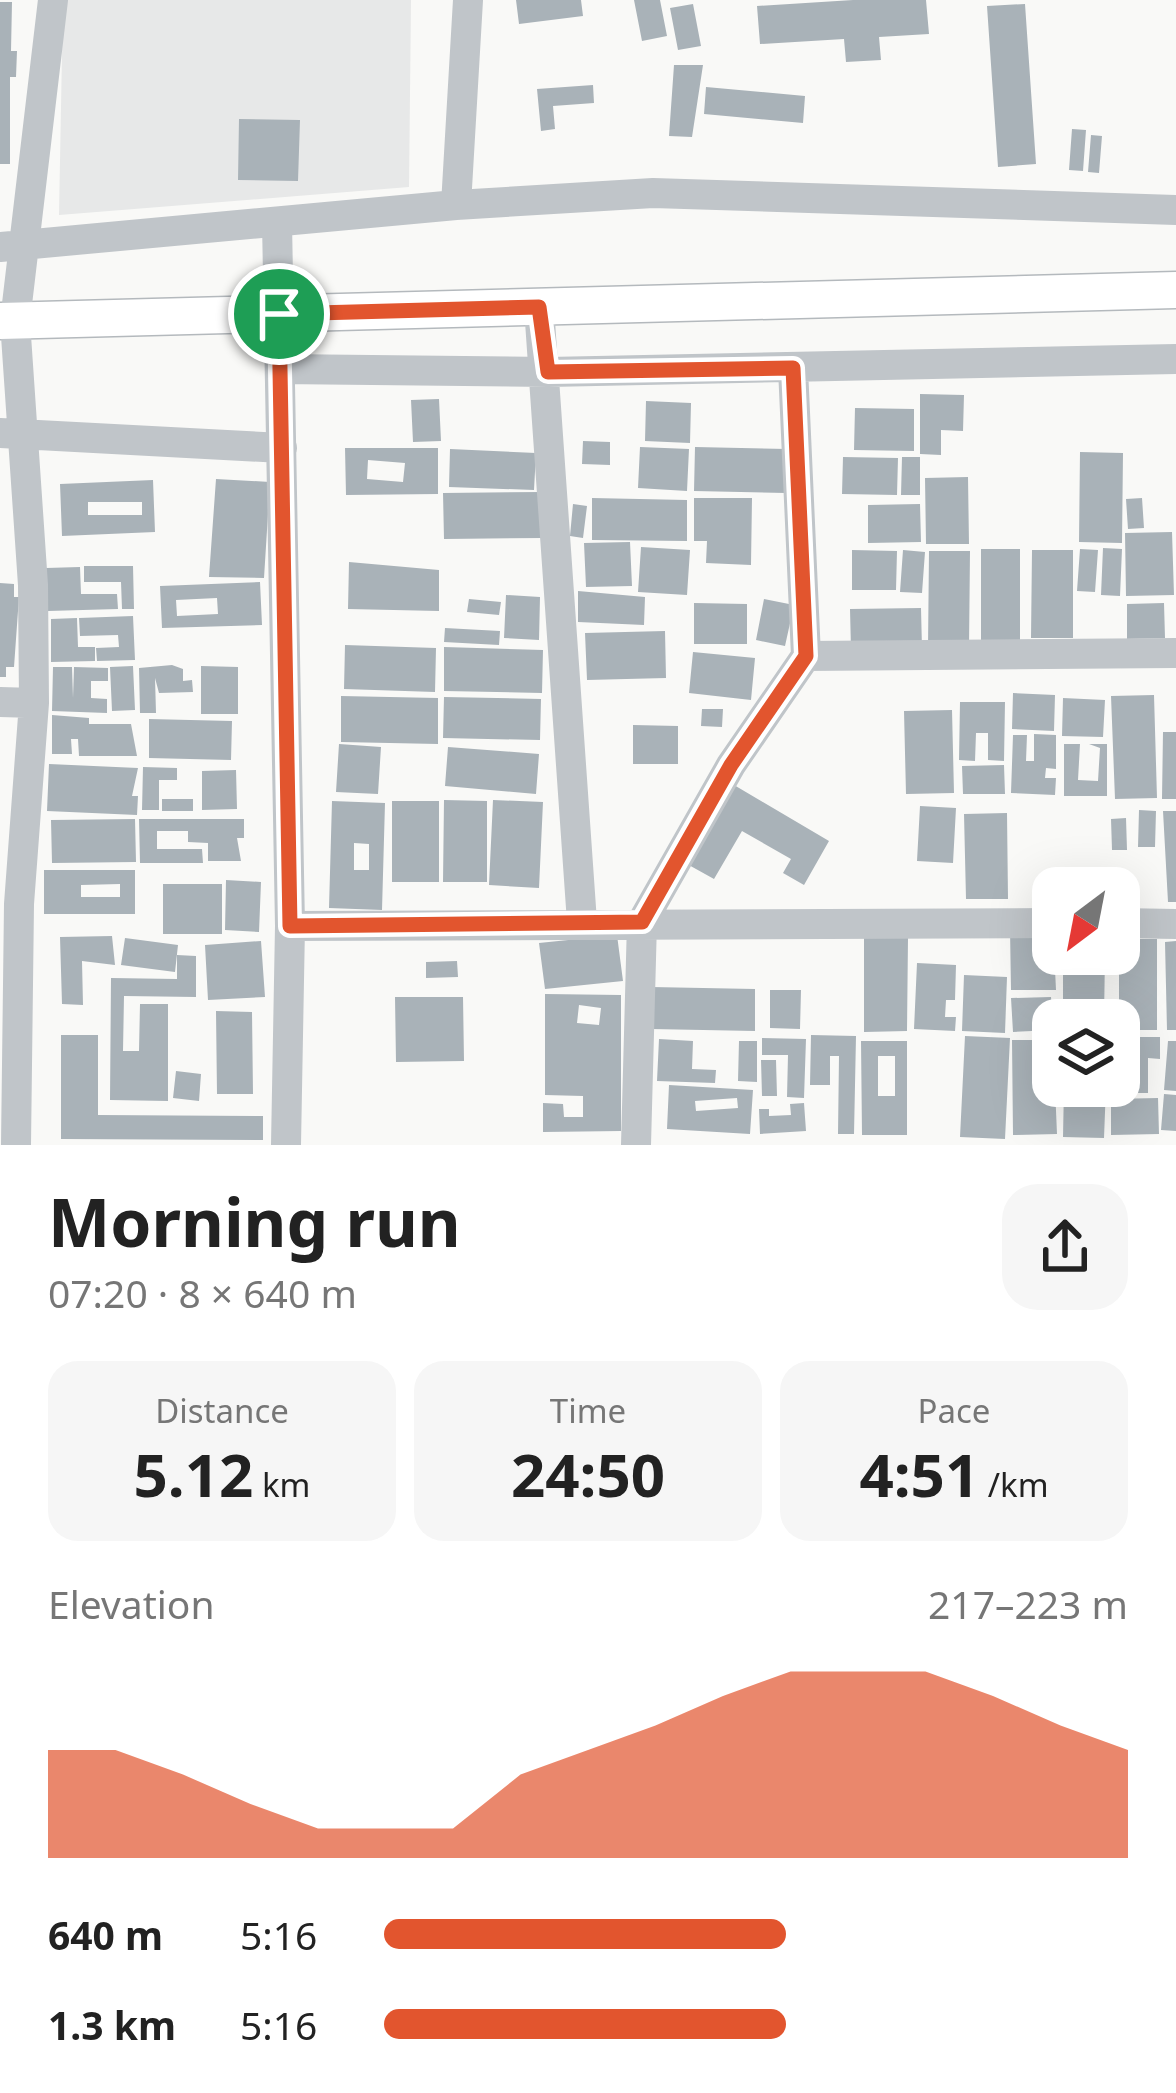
<!DOCTYPE html>
<meta charset="utf-8">
<style>
:root{--surface:#fff;--page:#f6f6f6;--text:#222;--muted:#767676;--accent:#e2552e}
body{margin:0;font-family:"Noto Sans",sans-serif;background:var(--page);color:var(--text);height:100vh;display:flex;flex-direction:column;font-size:45px;white-space:nowrap}
*{box-sizing:border-box;margin:0}
p{font-size:39px;color:var(--muted)}
.icon{flex:none;width:66px;height:66px;fill:none;stroke:currentColor;stroke-width:2;stroke-linecap:round;stroke-linejoin:round}
.map{position:relative;height:1145px;overflow:hidden}
.details{display:flex;flex-direction:column;background:var(--surface);flex:1}
.details>*{flex:none}
.needle{width:78px;rotate:212deg}
.buttons{position:absolute;left:1032px;top:867px;display:grid;gap:24px}
.buttons a{display:grid;place-items:center;width:108px;height:108px;border-radius:24px;background:var(--surface);box-shadow:0 12px 48px #0002;font-size:60px}
.pin{position:absolute;display:grid;place-items:center;width:102px;height:102px;color:#fff;margin:-51px;border:6px solid #fff;border-radius:50%;box-shadow:0 3px 12px #0007}
.round{display:grid;place-items:center;flex:none;width:126px;height:126px;border-radius:36px;background:var(--page)}
.summary{display:flex;align-items:center;justify-content:space-between;height:204px;padding:0 48px}
h1{font-size:66px;font-weight:700;line-height:90px}
.figures{display:grid;grid-template-columns:repeat(3,1fr);gap:18px;height:204px;padding:12px 48px}
.figures div{display:grid;align-content:center;border-radius:30px;background:var(--page);text-align:center}
.figures b{font-size:60px;font-weight:700}
.figures small{font-size:33px;font-weight:400}
.figures p{font-size:33px}
.chart{height:336px;padding:24px 48px}
.chart p{display:flex;justify-content:space-between}
.chart svg{width:100%;height:216px;margin-top:12px;fill:var(--accent);opacity:.7}
ul{padding:0 48px;list-style:none;font-size:39px}
li{display:grid;grid-template-columns:192px 144px 1fr;align-items:center;height:90px}
li i{height:30px;border-radius:15px;background:var(--accent)}
.map>svg:first-child{display:block}
.built{fill:#e7e8e8}
.building{fill:#a9b2b8;fill-rule:evenodd}
.lines{fill:none;stroke-linecap:round;stroke-linejoin:round}
.major-casing{stroke:#b4b9bd;stroke-width:39}
.minor{stroke:#c0c5c9;stroke-width:30}
.major{stroke:#fff;stroke-width:36}
.route-casing{stroke:#fff;stroke-width:24}
.route{stroke:#e2552e;stroke-width:15}
</style>
<div class="map">
<svg width="1176" height="1145" viewBox="0 0 1176 1145">
<rect width="100%" height="100%" fill="#f9f9f7"/>
<path class="built" d="M 63,0 L 411,0 L 409,187 L 59,215 Z"/>
<path class="building" d="M 516,0 L 581,0 L 583,16 L 519,24 Z
M 634,0 L 660,0 L 667,36 L 642,41 Z
M 853,0 L 926,0 L 929,34 L 879,37 L 881,60 L 846,62 L 844,39 L 760,44 L 757,6 Z
M 0,2 L 12,2 L 11,51 L 17,51 L 16,77 L 10,77 L 10,164 L 0,164 Z
M 693,4 L 701,46 L 678,50 L 670,8 Z
M 1025,4 L 1036,164 L 998,167 L 987,6 Z
M 674,65 L 703,65 L 692,137 L 669,136 Z
M 593,85 L 594,103 L 553,106 L 555,129 L 541,131 L 537,89 Z
M 706,87 L 805,96 L 803,123 L 704,114 Z
M 239,119 L 300,120 L 298,181 L 238,180 Z
M 1072,129 L 1086,130 L 1083,171 L 1069,170 Z
M 1091,135 L 1102,136 L 1099,173 L 1088,172 Z
M 920,394 L 964,395 L 963,431 L 941,430 L 941,455 L 920,454 Z
M 439,399 L 441,441 L 413,442 L 411,400 Z
M 646,401 L 691,403 L 690,443 L 645,441 Z
M 855,408 L 914,409 L 914,451 L 854,450 Z
M 583,441 L 610,442 L 610,465 L 582,464 Z
M 640,447 L 689,449 L 687,491 L 638,488 Z
M 695,447 L 787,449 L 786,493 L 694,491 Z
M 345,448 L 438,448 L 438,494 L 346,495 ZM 368,460 L 405,463 L 403,482 L 367,479 Z
M 450,449 L 536,453 L 534,490 L 449,487 Z
M 1080,452 L 1123,453 L 1122,543 L 1079,542 Z
M 843,457 L 898,458 L 897,495 L 842,494 Z
M 902,457 L 920,457 L 920,495 L 901,495 Z
M 968,477 L 969,544 L 926,544 L 925,478 Z
M 216,479 L 270,482 L 264,578 L 209,577 Z
M 153,480 L 155,532 L 62,536 L 60,484 ZM 88,502 L 142,502 L 142,515 L 88,515 Z
M 542,492 L 543,538 L 444,539 L 443,493 Z
M 592,498 L 687,500 L 687,541 L 592,540 Z
M 694,498 L 752,498 L 751,565 L 706,563 L 707,541 L 694,541 Z
M 1142,498 L 1144,528 L 1128,529 L 1126,499 Z
M 573,504 L 587,506 L 583,538 L 570,536 Z
M 920,504 L 921,542 L 868,543 L 868,505 Z
M 1172,532 L 1174,595 L 1126,596 L 1125,533 Z
M 630,542 L 632,586 L 586,587 L 584,543 Z
M 641,547 L 690,550 L 687,595 L 638,592 Z
M 1103,548 L 1122,549 L 1120,596 L 1101,595 Z
M 981,549 L 1020,549 L 1020,648 L 981,647 Z
M 1080,549 L 1098,550 L 1095,592 L 1077,591 Z
M 852,550 L 897,551 L 896,590 L 852,590 Z
M 903,550 L 925,552 L 922,593 L 900,592 Z
M 1032,550 L 1073,550 L 1073,638 L 1031,638 Z
M 929,551 L 970,551 L 969,647 L 928,647 Z
M 349,562 L 439,570 L 439,611 L 348,609 Z
M 84,566 L 133,566 L 134,609 L 122,609 L 121,582 L 84,582 Z
M 80,567 L 81,594 L 117,594 L 118,609 L 48,611 L 46,568 Z
M 260,582 L 262,625 L 162,628 L 160,586 ZM 217,598 L 218,614 L 177,616 L 176,600 Z
M 0,583 L 14,584 L 14,597 L 19,597 L 14,667 L 6,667 L 6,677 L 0,677 Z
M 578,591 L 645,597 L 644,625 L 578,622 Z
M 506,595 L 540,597 L 539,640 L 504,638 Z
M 469,599 L 501,602 L 499,615 L 467,612 Z
M 764,599 L 794,605 L 785,646 L 756,640 Z
M 694,603 L 747,604 L 747,644 L 694,644 Z
M 1164,603 L 1165,638 L 1127,639 L 1127,604 Z
M 921,608 L 922,649 L 851,650 L 850,609 Z
M 133,616 L 135,660 L 97,661 L 96,648 L 119,647 L 118,635 L 80,636 L 79,618 Z
M 77,618 L 78,647 L 95,647 L 95,661 L 51,662 L 51,619 Z
M 445,628 L 500,631 L 499,645 L 444,642 Z
M 665,631 L 666,678 L 587,680 L 585,633 Z
M 345,645 L 436,648 L 435,692 L 344,689 Z
M 444,647 L 543,650 L 542,693 L 444,691 Z
M 693,652 L 755,658 L 751,700 L 689,693 Z
M 172,665 L 183,669 L 183,681 L 192,680 L 193,692 L 159,693 L 155,678 L 156,713 L 140,713 L 139,668 Z
M 133,666 L 135,710 L 112,711 L 110,667 Z
M 201,666 L 238,667 L 238,714 L 201,714 Z
M 53,667 L 72,667 L 73,698 L 74,667 L 108,668 L 108,681 L 91,681 L 91,698 L 107,699 L 107,713 L 52,711 Z
M 1013,693 L 1055,695 L 1054,731 L 1012,729 Z
M 1154,695 L 1157,798 L 1115,799 L 1111,696 Z
M 341,696 L 438,698 L 438,744 L 341,742 Z
M 444,697 L 541,699 L 540,740 L 443,738 Z
M 1063,698 L 1105,700 L 1103,737 L 1062,736 Z
M 960,702 L 1005,702 L 1004,761 L 988,760 L 988,733 L 976,733 L 975,761 L 959,760 Z
M 702,709 L 723,709 L 722,727 L 701,726 Z
M 952,710 L 954,793 L 906,794 L 904,711 Z
M 52,715 L 89,718 L 89,724 L 131,724 L 137,756 L 79,756 L 78,739 L 71,739 L 72,754 L 52,754 Z
M 149,719 L 232,721 L 231,760 L 149,758 Z
M 633,725 L 678,726 L 678,764 L 633,764 Z
M 1163,732 L 1176,732 L 1176,799 L 1162,799 Z
M 1034,734 L 1056,735 L 1056,769 L 1046,768 L 1045,778 L 1056,778 L 1055,795 L 1011,793 L 1013,735 L 1027,735 L 1026,761 L 1034,761 Z
M 339,744 L 381,747 L 378,794 L 336,792 Z
M 1064,744 L 1080,744 L 1078,780 L 1098,781 L 1100,748 L 1089,744 L 1107,744 L 1107,796 L 1064,796 Z
M 448,747 L 539,754 L 536,794 L 445,786 Z
M 49,764 L 138,768 L 132,796 L 138,796 L 137,815 L 47,811 Z
M 1004,765 L 1005,794 L 963,794 L 962,766 Z
M 143,767 L 177,768 L 177,780 L 159,780 L 159,810 L 142,810 Z
M 236,770 L 237,809 L 202,810 L 202,771 Z
M 734,785 L 829,841 L 804,885 L 783,873 L 791,859 L 742,831 L 714,879 L 687,864 Z
M 162,799 L 193,799 L 193,811 L 162,811 Z
M 444,800 L 487,801 L 487,882 L 443,882 Z
M 493,800 L 543,802 L 539,888 L 489,885 Z
M 332,801 L 385,803 L 382,910 L 329,908 ZM 354,843 L 369,844 L 369,870 L 354,870 Z
M 392,801 L 439,801 L 439,882 L 392,882 Z
M 920,806 L 956,808 L 953,863 L 917,861 Z
M 1139,810 L 1156,811 L 1155,847 L 1138,847 Z
M 1163,811 L 1176,811 L 1176,902 L 1168,902 Z
M 1007,813 L 1008,899 L 966,899 L 964,814 Z
M 1126,818 L 1127,850 L 1112,850 L 1111,819 Z
M 135,819 L 136,862 L 52,863 L 51,820 Z
M 139,819 L 244,819 L 244,838 L 237,838 L 241,861 L 208,861 L 208,843 L 188,842 L 188,831 L 157,831 L 157,849 L 202,849 L 203,863 L 140,863 Z
M 44,870 L 135,870 L 135,914 L 44,914 ZM 120,884 L 120,897 L 81,897 L 81,885 Z
M 226,880 L 261,882 L 259,932 L 225,930 Z
M 163,884 L 222,884 L 222,934 L 163,934 Z
M 1053,928 L 1056,990 L 1011,990 L 1010,929 Z
M 617,935 L 623,981 L 545,989 L 539,943 Z
M 112,936 L 115,965 L 82,961 L 83,1005 L 62,1004 L 60,937 Z
M 864,937 L 908,938 L 907,1031 L 864,1032 Z
M 125,938 L 178,945 L 175,972 L 121,965 Z
M 1119,939 L 1157,939 L 1157,1030 L 1119,1030 Z
M 261,941 L 265,997 L 208,1000 L 205,945 Z
M 1176,941 L 1176,1030 L 1167,1030 L 1165,942 Z
M 1063,954 L 1105,954 L 1104,1020 L 1063,1020 Z
M 177,955 L 196,956 L 196,997 L 124,996 L 123,1051 L 139,1051 L 140,1004 L 168,1004 L 168,1101 L 110,1100 L 111,978 L 177,979 Z
M 457,961 L 458,977 L 426,978 L 426,962 Z
M 917,963 L 956,965 L 955,1000 L 946,1000 L 945,1017 L 956,1017 L 955,1031 L 914,1029 Z
M 964,975 L 1007,977 L 1005,1033 L 962,1031 Z
M 651,987 L 755,989 L 755,1031 L 651,1029 Z
M 770,990 L 801,990 L 800,1029 L 770,1028 Z
M 545,994 L 621,995 L 621,1131 L 543,1132 L 543,1103 L 563,1104 L 564,1117 L 583,1117 L 583,1096 L 545,1095 ZM 579,1005 L 601,1008 L 599,1025 L 577,1023 Z
M 395,997 L 463,997 L 464,1061 L 396,1062 Z
M 1051,997 L 1053,1030 L 1013,1032 L 1011,998 Z
M 216,1011 L 252,1012 L 253,1094 L 217,1094 Z
M 61,1035 L 98,1035 L 98,1115 L 263,1116 L 263,1140 L 61,1139 Z
M 811,1035 L 856,1036 L 854,1134 L 838,1134 L 839,1056 L 830,1056 L 830,1085 L 810,1085 Z
M 965,1036 L 1010,1038 L 1005,1139 L 960,1137 Z
M 1119,1037 L 1160,1037 L 1160,1059 L 1148,1058 L 1148,1093 L 1111,1093 L 1111,1086 L 1119,1086 Z
M 762,1038 L 806,1039 L 804,1098 L 787,1097 L 788,1055 L 762,1055 Z
M 659,1039 L 693,1041 L 692,1069 L 716,1070 L 715,1083 L 657,1081 Z
M 1012,1040 L 1053,1040 L 1057,1134 L 1013,1135 Z
M 739,1041 L 757,1041 L 757,1082 L 738,1081 Z
M 861,1041 L 907,1041 L 907,1135 L 862,1135 ZM 878,1056 L 895,1056 L 895,1096 L 878,1096 Z
M 1168,1041 L 1176,1041 L 1176,1091 L 1164,1090 Z
M 761,1060 L 776,1060 L 777,1096 L 762,1096 Z
M 176,1071 L 201,1074 L 199,1101 L 173,1098 Z
M 669,1085 L 753,1090 L 750,1134 L 667,1129 ZM 737,1098 L 738,1108 L 696,1111 L 695,1101 Z
M 1064,1086 L 1106,1086 L 1104,1138 L 1063,1137 Z
M 1164,1094 L 1176,1095 L 1176,1131 L 1161,1130 Z
M 1158,1098 L 1159,1134 L 1111,1135 L 1111,1099 Z
M 804,1103 L 806,1131 L 760,1134 L 759,1109 L 769,1109 L 769,1116 L 791,1115 L 790,1104 Z"/>
<g class="lines">
<g class="major-casing">
<path id="major" d="M 0,321 L 1176,290"/>
</g>
<path class="minor" d="M 456,205 L 468,0
M 277,222 L 290,926 L 286,1145
M 0,247 L 456,205 L 653,193 L 1176,210
M 539,307 L 582,922
M 793,368 L 806,656 L 1176,653
M 280,369 L 548,372 L 1176,359
M 0,433 L 282,448
M 0,702 L 34,703
M 1119,923 L 1176,924
M 290,926 L 1053,923
M 16,1145 L 19,904 L 34,703 L 33,585 L 15,321 L 53,0
M 636,1145 L 642,922 L 731,765 L 806,656"/>
<use href="#major" class="major"/>
</g>
<g class="lines">
<g class="route-casing">
<path id="route" d="M 539,307 L 548,372 L 793,368 L 806,656 L 731,765 L 642,922 L 290,926 L 279,314 Z"/>
</g>
<use href="#route" class="route"/>
</g>
</svg>
<div class="buttons">
<a><svg class="needle" viewBox="-14 -14 28 28"><path d="M0-13l5 13h-10z" fill="#e53935"/><path d="M0 13l5-13h-10z" fill="#767676"/></svg></a>
<a><svg class="icon" aria-label="layers" viewBox="0 0 24 24"><path d="M12 4l9 5-9 5-9-5zM3 14l9 5 9-5"/></svg></a>
</div>
<div class="pin" style="left:279px;top:314px;background:#1e9e55"><svg class="icon" aria-label="arrive" viewBox="0 0 24 24"><path d="M6 21V4h12l-3 4 3 4H6"/></svg></div>
</div>
<section class="details">
<div class="summary"><div><h1>Morning run</h1><p>07:20 · 8 × 640 m</p></div><a class="round"><svg class="icon" aria-label="share" viewBox="0 0 24 24"><path d="M12 15V3M7 8l5-5 5 5M5 13v7h14v-7"/></svg></a></div>
<div class="figures">
<div><p>Distance</p><b>5.12<small> km</small></b></div>
<div><p>Time</p><b>24:50</b></div>
<div><p>Pace</p><b>4:51<small> /km</small></b></div>
</div>
<div class="chart"><p><span>Elevation</span>217–223 m</p>
<svg viewBox="0 0 160 44" preserveAspectRatio="none"><path d="M0 44V22L10 22L20 27L30 33L40 38L50 38L60 38L70 27L80 22L90 17L100 11L110 6L120 6L130 6L140 11L150 17L160 22V44z"/></svg>
</div>
<ul>
<li><b>640 m</b>5:16<i style="width:54%"></i></li>
<li><b>1.3 km</b>5:16<i style="width:54%"></i></li>
</ul>
</section>
